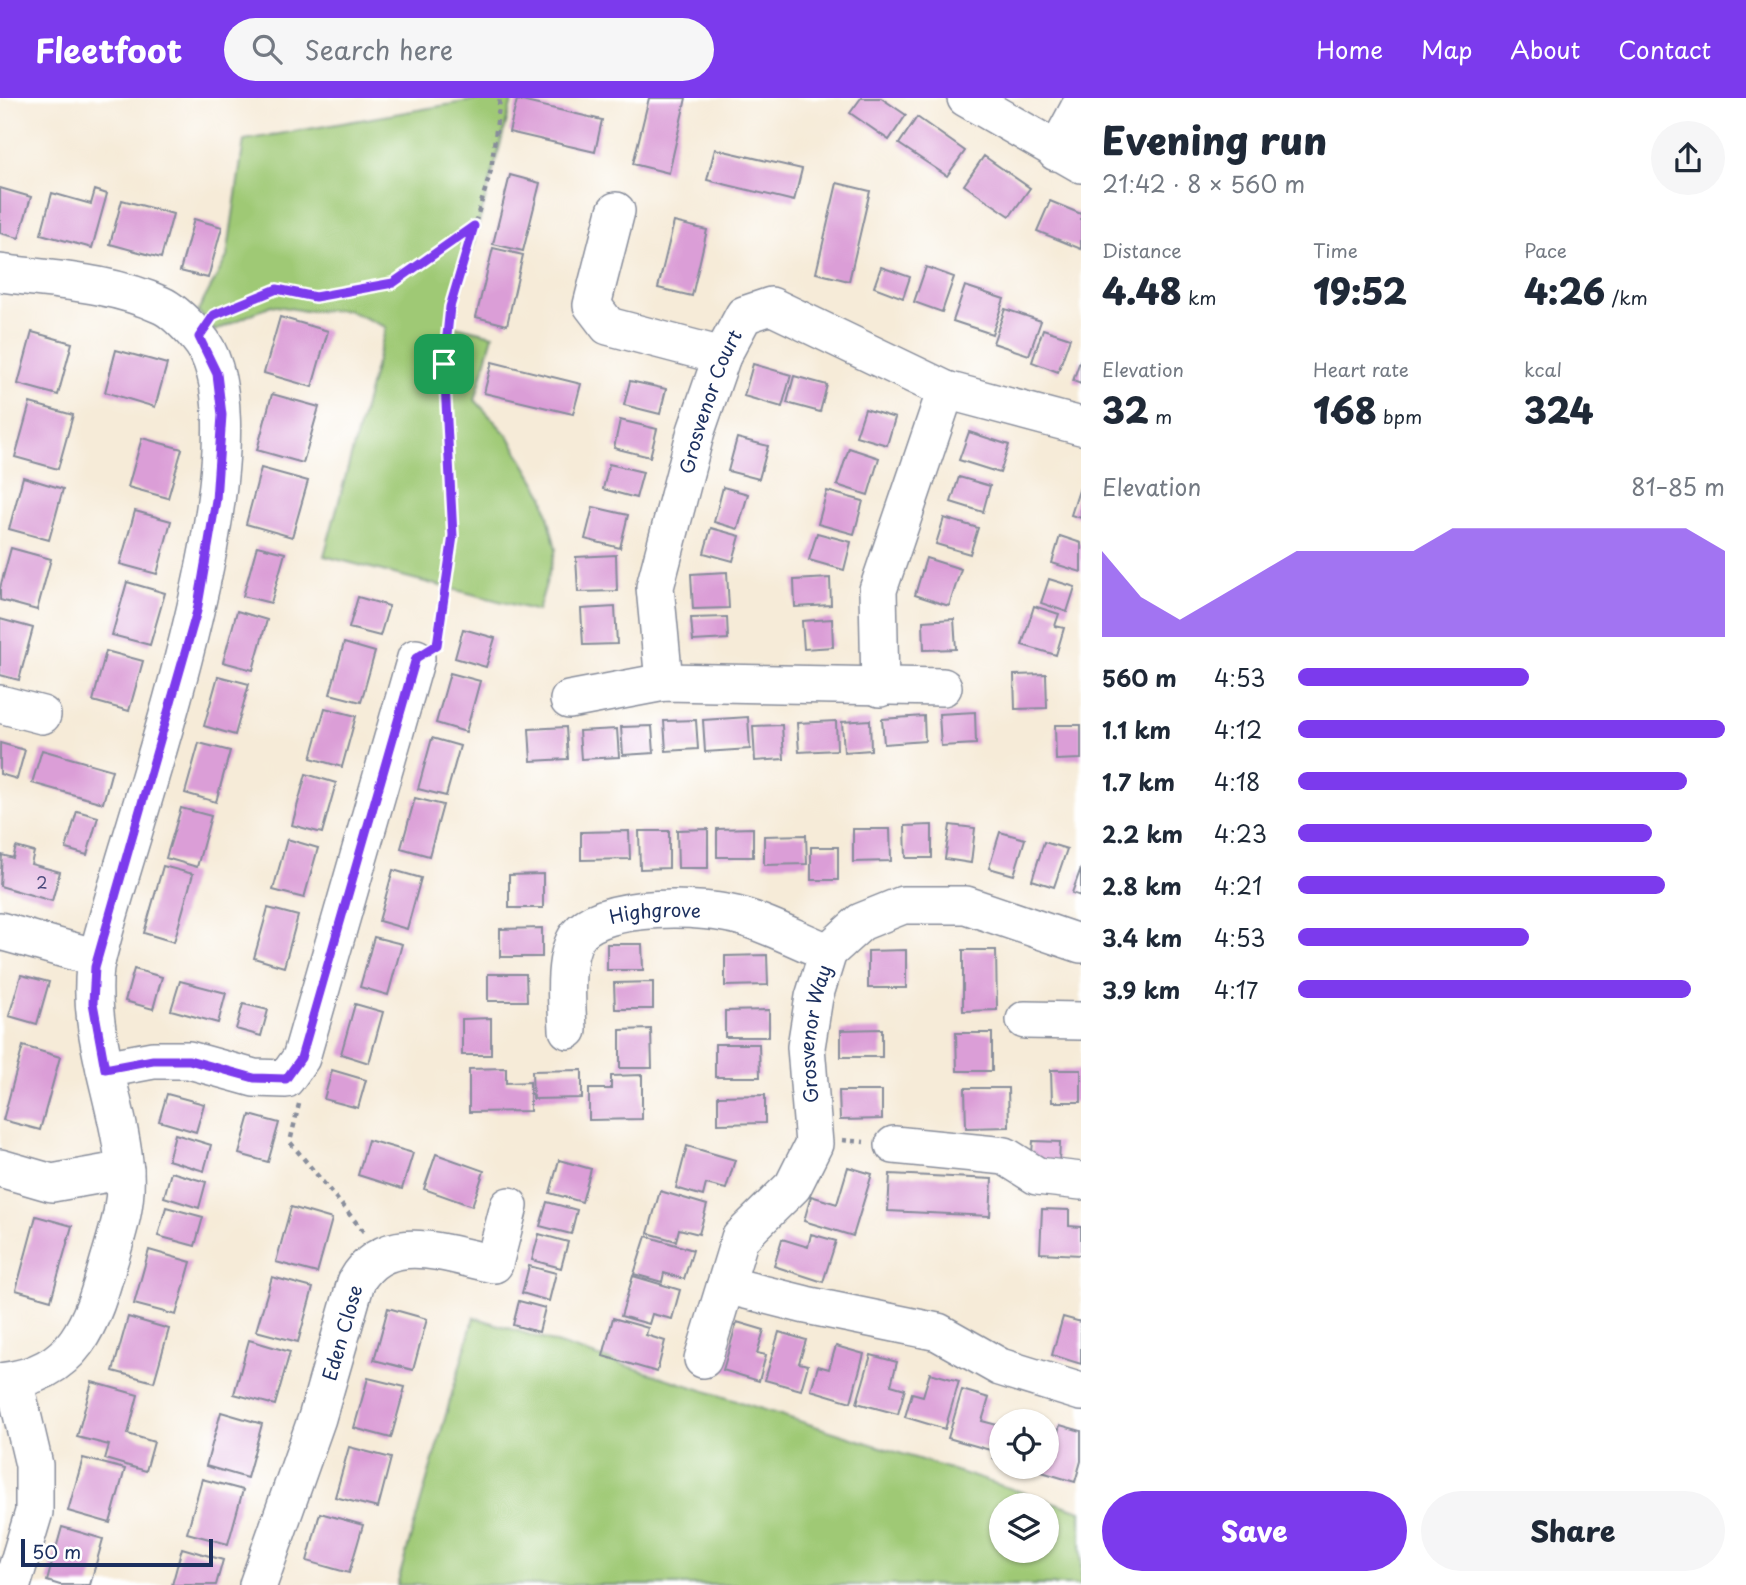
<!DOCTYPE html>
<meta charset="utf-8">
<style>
:root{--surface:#fff;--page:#f6f6f7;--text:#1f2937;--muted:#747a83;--accent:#7c3aed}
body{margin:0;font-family:"Playpen Sans",sans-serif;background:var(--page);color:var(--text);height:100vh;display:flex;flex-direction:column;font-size:26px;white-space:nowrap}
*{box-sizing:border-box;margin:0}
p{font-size:23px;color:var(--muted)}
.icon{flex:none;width:38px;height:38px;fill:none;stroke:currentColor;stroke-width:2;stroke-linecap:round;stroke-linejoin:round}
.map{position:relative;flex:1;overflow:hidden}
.side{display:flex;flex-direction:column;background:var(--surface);width:665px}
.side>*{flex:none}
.tools{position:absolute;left:989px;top:1311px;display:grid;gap:14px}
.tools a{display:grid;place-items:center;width:70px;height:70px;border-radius:50%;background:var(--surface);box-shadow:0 2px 5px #0004;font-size:35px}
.scale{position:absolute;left:21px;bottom:18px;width:192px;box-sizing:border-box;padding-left:7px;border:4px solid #1b2f5e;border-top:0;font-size:19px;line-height:24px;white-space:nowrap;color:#1b2f5e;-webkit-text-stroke:5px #fff;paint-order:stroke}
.pin{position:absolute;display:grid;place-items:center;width:60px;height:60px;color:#fff;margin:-30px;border-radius:14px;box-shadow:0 4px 10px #0006}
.round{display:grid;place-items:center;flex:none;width:74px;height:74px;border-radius:37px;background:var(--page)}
.head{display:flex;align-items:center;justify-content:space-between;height:119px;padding:0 21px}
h1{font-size:38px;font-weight:800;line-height:52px}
.figures{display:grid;grid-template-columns:repeat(3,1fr);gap:10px;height:119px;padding:7px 21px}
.figures div{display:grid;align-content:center}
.figures b{font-size:35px;font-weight:800}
.figures small{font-size:19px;font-weight:400}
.figures p{font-size:19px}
.chart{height:196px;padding:14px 21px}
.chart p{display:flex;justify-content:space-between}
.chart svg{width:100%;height:126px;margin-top:7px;fill:var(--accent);opacity:.7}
.primary-button{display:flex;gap:14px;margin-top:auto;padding:14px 21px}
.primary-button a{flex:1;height:80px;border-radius:42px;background:var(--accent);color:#fff;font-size:28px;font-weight:800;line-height:80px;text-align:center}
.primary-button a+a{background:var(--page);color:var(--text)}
ul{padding:0 21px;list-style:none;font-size:23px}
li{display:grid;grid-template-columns:112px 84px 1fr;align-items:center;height:52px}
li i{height:18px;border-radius:9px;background:var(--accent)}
header{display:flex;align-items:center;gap:42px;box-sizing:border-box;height:98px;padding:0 35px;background:var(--accent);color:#fff}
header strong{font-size:33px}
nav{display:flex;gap:38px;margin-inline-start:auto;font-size:24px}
.search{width:490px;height:63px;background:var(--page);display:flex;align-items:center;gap:18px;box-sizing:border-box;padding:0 24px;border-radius:38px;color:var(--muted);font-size:26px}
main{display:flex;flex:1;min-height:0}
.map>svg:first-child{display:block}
.green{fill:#9fc975;stroke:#5d7c6a;stroke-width:2;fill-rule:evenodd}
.building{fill:#db9ed7}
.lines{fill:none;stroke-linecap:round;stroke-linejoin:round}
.minor-casing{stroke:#888d9b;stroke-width:40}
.path{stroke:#888d9b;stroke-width:4.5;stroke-dasharray:5 5;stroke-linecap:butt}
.minor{stroke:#fff;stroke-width:37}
.route-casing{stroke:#fff;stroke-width:14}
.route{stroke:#7c3aed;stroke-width:9}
.labels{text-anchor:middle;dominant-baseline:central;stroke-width:6;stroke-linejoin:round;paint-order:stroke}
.number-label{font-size:16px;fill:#4b4b7c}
.street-label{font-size:19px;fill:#1b2f5e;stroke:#fff}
</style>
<header>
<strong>Fleetfoot</strong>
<div class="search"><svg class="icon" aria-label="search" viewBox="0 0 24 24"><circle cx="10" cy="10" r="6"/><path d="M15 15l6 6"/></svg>Search here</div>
<nav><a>Home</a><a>Map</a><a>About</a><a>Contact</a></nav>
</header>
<main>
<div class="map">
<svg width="1081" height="1487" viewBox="0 0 1081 1487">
<rect width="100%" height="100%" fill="#fff"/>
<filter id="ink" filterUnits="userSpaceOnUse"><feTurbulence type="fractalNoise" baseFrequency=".0143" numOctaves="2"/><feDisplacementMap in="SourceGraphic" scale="14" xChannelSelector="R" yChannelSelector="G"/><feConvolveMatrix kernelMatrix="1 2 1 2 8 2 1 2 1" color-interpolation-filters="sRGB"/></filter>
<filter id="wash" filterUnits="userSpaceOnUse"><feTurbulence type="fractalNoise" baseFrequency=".00686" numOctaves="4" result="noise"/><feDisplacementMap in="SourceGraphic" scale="28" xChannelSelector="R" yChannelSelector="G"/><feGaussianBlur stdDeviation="1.57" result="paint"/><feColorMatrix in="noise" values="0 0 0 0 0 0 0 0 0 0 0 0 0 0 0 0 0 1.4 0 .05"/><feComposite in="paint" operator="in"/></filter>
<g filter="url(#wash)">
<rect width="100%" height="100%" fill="#f6ebd8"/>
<path class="green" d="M 487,0 L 513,0 L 451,227 L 493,237 L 475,302 L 509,339 L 543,397 L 556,451 L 538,513 L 324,458 L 386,229 L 347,212 L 305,213 L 271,207 L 215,233 L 198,213 L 227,159 L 244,42 Z
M 474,1219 L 1081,1413 L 1081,1487 L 397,1487 ZM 1001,1407 L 1046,1407 L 1046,1452 L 1001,1452 Z"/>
<g id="blocks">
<path class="building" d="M 649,0 L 686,0 L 669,75 L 633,66 Z
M 861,0 L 881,0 L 906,17 L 889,42 L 850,15 Z
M 517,2 L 602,22 L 595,54 L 509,34 Z
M 917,19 L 965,53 L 947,78 L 899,46 Z
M 715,51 L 802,71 L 794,103 L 707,82 Z
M 984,58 L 1030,90 L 1010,118 L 964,87 Z
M 510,77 L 540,85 L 523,153 L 493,146 Z
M 837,85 L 870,93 L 849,183 L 816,175 Z
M 0,90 L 31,99 L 19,140 L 0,135 Z
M 95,92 L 107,96 L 92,150 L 41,136 L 52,95 L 91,106 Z
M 122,102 L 173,116 L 161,160 L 110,146 Z
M 1050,103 L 1081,116 L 1081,151 L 1037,133 Z
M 194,121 L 222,129 L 208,180 L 180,173 Z
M 674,124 L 707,132 L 692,198 L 658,190 Z
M 493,150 L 523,157 L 507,227 L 476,219 Z
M 881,169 L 910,179 L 903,200 L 874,189 Z
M 926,169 L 954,179 L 942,214 L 914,204 Z
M 965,188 L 1004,201 L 992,236 L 953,223 Z
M 1005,211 L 1041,223 L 1029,257 L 993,245 Z
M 280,219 L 328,233 L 312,289 L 264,275 Z
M 1043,231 L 1070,240 L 1058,274 L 1032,264 Z
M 32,234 L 72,245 L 58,297 L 18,286 Z
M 116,252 L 167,266 L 155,309 L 105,294 Z
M 1081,260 L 1081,286 L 1073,283 Z
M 492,264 L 581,286 L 573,316 L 484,295 Z
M 753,266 L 791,277 L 782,309 L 744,298 Z
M 794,278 L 827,287 L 820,314 L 787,305 Z
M 630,283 L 666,291 L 660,316 L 624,307 Z
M 272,296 L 319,309 L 303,365 L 257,352 Z
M 30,305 L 73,317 L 58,371 L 15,359 Z
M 865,311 L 895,320 L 887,347 L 856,338 Z
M 620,322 L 657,331 L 650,359 L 614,350 Z
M 969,334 L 1009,347 L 1000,375 L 959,362 Z
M 142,340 L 182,351 L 168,400 L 128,389 Z
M 737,340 L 768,348 L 759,381 L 728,373 Z
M 849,350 L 879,360 L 868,397 L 837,387 Z
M 609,366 L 643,374 L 636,400 L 603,391 Z
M 261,370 L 308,383 L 292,439 L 246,426 Z
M 23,379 L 63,391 L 49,442 L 9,431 Z
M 959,379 L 990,388 L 983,414 L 951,404 Z
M 1081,386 L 1081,420 L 1071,417 Z
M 723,389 L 748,396 L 738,431 L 714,424 Z
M 827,393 L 863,403 L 854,436 L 818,426 Z
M 593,409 L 628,417 L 620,450 L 585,441 Z
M 135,413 L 171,423 L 157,476 L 120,466 Z
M 944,420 L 978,430 L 970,456 L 936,446 Z
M 711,430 L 740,438 L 733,463 L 704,455 Z
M 817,435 L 851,444 L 844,472 L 809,462 Z
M 1060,438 L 1081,445 L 1081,474 L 1052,465 Z
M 257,448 L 285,455 L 271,505 L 243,498 Z
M 11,450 L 51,461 L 37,512 L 0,502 L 0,490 Z
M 616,457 L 617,493 L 578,494 L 576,459 Z
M 926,460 L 961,471 L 949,508 L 915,497 Z
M 727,474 L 729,510 L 693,511 L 691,476 Z
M 830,480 L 831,507 L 795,509 L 794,482 Z
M 1049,481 L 1075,489 L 1067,514 L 1041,505 Z
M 127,484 L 165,495 L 150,547 L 112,537 Z
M 358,499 L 389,508 L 380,538 L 349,530 Z
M 1034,508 L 1059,516 L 1055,528 L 1064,530 L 1056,557 L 1022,547 Z
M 615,509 L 617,546 L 583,547 L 581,511 Z
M 237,513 L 267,522 L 253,572 L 223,564 Z
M 727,519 L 728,541 L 693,543 L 691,520 Z
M 0,521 L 33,530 L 19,582 L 0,577 Z
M 832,521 L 833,549 L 804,551 L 802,523 Z
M 954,521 L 956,551 L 924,552 L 923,523 Z
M 463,531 L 495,540 L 486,569 L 455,560 Z
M 344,545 L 375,554 L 361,604 L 330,596 Z
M 106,553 L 143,563 L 129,613 L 93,603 Z
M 450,575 L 480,583 L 466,634 L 436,625 Z
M 1046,576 L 1047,610 L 1015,611 L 1014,577 Z
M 218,578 L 249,586 L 235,637 L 204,628 Z
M 325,610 L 356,618 L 342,669 L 311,660 Z
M 975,614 L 976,646 L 941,648 L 939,616 Z
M 924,618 L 925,643 L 884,646 L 882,621 Z
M 748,619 L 750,651 L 705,654 L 703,622 Z
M 696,622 L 698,651 L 666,653 L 664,623 Z
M 870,622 L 871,652 L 844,654 L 842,624 Z
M 836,623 L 837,652 L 799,654 L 797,625 Z
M 782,627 L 784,661 L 755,663 L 753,628 Z
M 1055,627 L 1081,627 L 1081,661 L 1056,662 Z
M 652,628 L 654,655 L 623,657 L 621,629 Z
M 566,629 L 568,661 L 531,663 L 529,631 Z
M 617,631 L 619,659 L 581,661 L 579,633 Z
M 432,640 L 460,648 L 446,698 L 418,691 Z
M 0,645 L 25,652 L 17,681 L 0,676 Z
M 199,645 L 230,653 L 216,704 L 185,695 Z
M 42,652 L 112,672 L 103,705 L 32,685 Z
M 306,676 L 336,685 L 322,735 L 292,727 Z
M 415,700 L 443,707 L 429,758 L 401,750 Z
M 181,710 L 211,718 L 197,769 L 166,760 Z
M 77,713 L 98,719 L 87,757 L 66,751 Z
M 932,727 L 932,760 L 906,760 L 905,728 Z
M 950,727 L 975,730 L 971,765 L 945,761 Z
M 753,730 L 753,759 L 717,759 L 717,731 Z
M 708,731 L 708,770 L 678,770 L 677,732 Z
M 853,731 L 890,731 L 891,763 L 853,764 Z
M 629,733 L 630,761 L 581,762 L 581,734 Z
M 639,733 L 669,733 L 669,770 L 640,771 Z
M 1000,734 L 1025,741 L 1014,777 L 989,770 Z
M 806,737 L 807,766 L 764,767 L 764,738 Z
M 287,741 L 318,750 L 304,800 L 273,792 Z
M 1044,744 L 1067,751 L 1054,789 L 1032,782 Z
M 16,749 L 34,754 L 31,766 L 60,774 L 52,803 L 0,788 L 2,757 L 13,760 Z
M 811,749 L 838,749 L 838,782 L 811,782 Z
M 163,768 L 193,776 L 174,844 L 144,835 Z
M 1081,770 L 1081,798 L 1072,795 Z
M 393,772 L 421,780 L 407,831 L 379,823 Z
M 543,776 L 543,810 L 509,810 L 509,777 Z
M 268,810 L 298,818 L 284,869 L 254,860 Z
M 542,830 L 542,859 L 500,859 L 500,831 Z
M 374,839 L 402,846 L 388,897 L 360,889 Z
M 607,846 L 642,846 L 643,872 L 607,872 Z
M 906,852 L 906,890 L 868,890 L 868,853 Z
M 963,852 L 996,852 L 997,912 L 963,913 Z
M 767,857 L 768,887 L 725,888 L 725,858 Z
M 134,871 L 162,879 L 153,911 L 125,903 Z
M 488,876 L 526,876 L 527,903 L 488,903 Z
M 21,877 L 49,884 L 37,926 L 9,918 Z
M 180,883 L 226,895 L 218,925 L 171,912 Z
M 653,884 L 653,911 L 615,911 L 614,885 Z
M 243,906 L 268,912 L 261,938 L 236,931 Z
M 355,906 L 383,914 L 369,965 L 341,956 Z
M 769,912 L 769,939 L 725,939 L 725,913 Z
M 491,920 L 491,957 L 462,957 L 462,921 Z
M 651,931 L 652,970 L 620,970 L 620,932 Z
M 882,931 L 882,959 L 841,959 L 841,932 Z
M 956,935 L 992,935 L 992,973 L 957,973 Z
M 715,946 L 759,946 L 760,979 L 715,979 Z
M 23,948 L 60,959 L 40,1032 L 3,1022 Z
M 506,970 L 506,985 L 530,984 L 530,1013 L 469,1014 L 469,971 Z
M 332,972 L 366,982 L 358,1010 L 324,1001 Z
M 582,972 L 582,1000 L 533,1001 L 532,973 Z
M 1051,972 L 1081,972 L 1081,1004 L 1052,1004 Z
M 642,977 L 642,1021 L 589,1022 L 589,991 L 611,991 L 611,978 Z
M 965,990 L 1008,990 L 1009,1029 L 966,1030 Z
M 839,993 L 882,993 L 882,1021 L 840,1022 Z
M 167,996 L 204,1006 L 196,1034 L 159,1023 Z
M 765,997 L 765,1025 L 718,1026 L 718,998 Z
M 250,1017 L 279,1025 L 268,1064 L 239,1056 Z
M 175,1036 L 211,1047 L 204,1073 L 168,1062 Z
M 368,1042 L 413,1055 L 402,1091 L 358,1077 Z
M 1033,1043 L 1060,1044 L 1059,1068 L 1031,1067 Z
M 687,1048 L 735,1062 L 726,1091 L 706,1086 L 703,1098 L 676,1090 Z
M 436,1056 L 484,1073 L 472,1108 L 424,1091 Z
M 559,1062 L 591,1071 L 582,1104 L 550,1095 Z
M 848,1069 L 872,1076 L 853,1138 L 804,1123 L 811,1098 L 837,1106 Z
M 171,1074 L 206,1084 L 199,1110 L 164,1099 Z
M 890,1076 L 992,1081 L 990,1118 L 888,1113 Z
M 660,1093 L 707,1107 L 699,1136 L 679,1131 L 676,1143 L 648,1135 Z
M 547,1104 L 577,1112 L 571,1136 L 540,1128 Z
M 166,1109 L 203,1119 L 195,1148 L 158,1138 Z
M 291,1109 L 332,1121 L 317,1175 L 276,1164 Z
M 1042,1111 L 1069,1112 L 1069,1128 L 1081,1129 L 1081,1157 L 1040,1155 Z
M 36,1118 L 72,1128 L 51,1202 L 16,1192 Z
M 539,1136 L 568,1144 L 561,1170 L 532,1162 Z
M 811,1136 L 836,1143 L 823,1184 L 774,1168 L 782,1141 L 808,1149 Z
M 646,1138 L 693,1152 L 684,1181 L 664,1175 L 662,1184 L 634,1176 Z
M 149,1152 L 191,1164 L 176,1217 L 134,1206 Z
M 529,1168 L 556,1175 L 549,1203 L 522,1195 Z
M 633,1178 L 680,1192 L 672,1221 L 652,1216 L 649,1226 L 621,1218 Z
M 272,1179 L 313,1190 L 298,1244 L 256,1233 Z
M 519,1203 L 545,1210 L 539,1234 L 513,1227 Z
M 388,1210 L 427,1221 L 413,1272 L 374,1262 Z
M 128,1219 L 169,1231 L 154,1284 L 113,1273 Z
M 1063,1219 L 1081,1224 L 1081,1266 L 1052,1257 Z
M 613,1220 L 648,1230 L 646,1237 L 665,1243 L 657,1274 L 603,1258 Z
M 737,1224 L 764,1232 L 757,1255 L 766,1257 L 759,1283 L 723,1272 Z
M 779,1234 L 806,1242 L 799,1265 L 808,1267 L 801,1292 L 765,1282 Z
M 249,1242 L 290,1254 L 275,1307 L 234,1296 Z
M 836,1248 L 864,1256 L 851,1304 L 811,1292 L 818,1268 L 829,1271 Z
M 871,1257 L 897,1264 L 891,1287 L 905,1291 L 898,1316 L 857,1305 Z
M 930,1275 L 959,1283 L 945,1331 L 905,1319 L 912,1295 L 923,1298 Z
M 368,1280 L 405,1289 L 391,1340 L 354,1330 Z
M 92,1284 L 138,1297 L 128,1336 L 154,1344 L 146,1373 L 105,1361 L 109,1347 L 77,1339 Z
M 962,1292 L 989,1300 L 982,1323 L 997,1327 L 990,1352 L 948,1340 Z
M 221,1314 L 262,1326 L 247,1380 L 206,1368 Z
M 1018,1316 L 1041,1322 L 1041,1323 L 1015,1323 Z
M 1060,1327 L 1081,1333 L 1081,1363 L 1075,1384 L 1035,1372 L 1036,1368 L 1046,1368 L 1046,1349 L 1053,1351 Z
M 1001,1334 L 1001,1363 L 993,1360 Z
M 349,1349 L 391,1360 L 378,1410 L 335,1399 Z
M 83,1360 L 125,1371 L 110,1425 L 68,1413 Z
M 202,1381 L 243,1392 L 228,1446 L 187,1435 Z
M 320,1415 L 363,1427 L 349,1475 L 307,1463 Z
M 62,1429 L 103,1441 L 90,1487 L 60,1487 L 47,1483 Z
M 182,1450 L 223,1462 L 216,1487 L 172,1487 Z"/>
</g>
</g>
<g filter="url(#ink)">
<use href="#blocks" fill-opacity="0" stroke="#888d9b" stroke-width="2"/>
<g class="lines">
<g class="minor-casing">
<g id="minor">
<path d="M 966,0 L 1081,66"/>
<path d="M 1056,54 L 1081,7"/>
<path d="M 616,113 L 592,207 L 608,228 L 722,258"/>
<path d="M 0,175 C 53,182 111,184 161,207 C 173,212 188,228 197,238 C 282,331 121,749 95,869 C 87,939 120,1006 125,1075 C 127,1107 118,1133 109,1163 C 91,1226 76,1276 0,1284"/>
<path id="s1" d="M 664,584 L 655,489 L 696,333 L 722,258 L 744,217 L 771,208 L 946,292 L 1081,328"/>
<path d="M 880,590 L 878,492 L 946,292"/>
<path d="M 569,602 L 664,584 L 943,589"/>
<path d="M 0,606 L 42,617"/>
<path d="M 0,833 L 97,860"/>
<path d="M 1025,922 L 1081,923"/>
<path id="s2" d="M 568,932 C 567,906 562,859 578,837 C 603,804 707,808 743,819 C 772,828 800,843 828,854"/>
<path d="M 105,971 L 153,962 L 189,962 L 254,980 L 286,981 L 301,960 L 416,560"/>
<path d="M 894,1047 L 1005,1058 L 1037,1078 L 1081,1083"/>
<path d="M 0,1070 L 52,1085 L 125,1072"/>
<path d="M 726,1187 L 806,1207 L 938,1234 L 1000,1269 L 1081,1294"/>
<path id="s3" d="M 703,1261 L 740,1140 L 793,1088 L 814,1046 L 806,949 L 814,899 L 828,854 L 861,824 L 903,807 L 966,807 L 1081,846"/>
<path d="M 12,1487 L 34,1414 L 34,1367 L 14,1282"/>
<path id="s4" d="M 258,1487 L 317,1320 L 356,1184 C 386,1131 445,1156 494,1166 L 509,1108"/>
</g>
</g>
<path class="path" d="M 216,216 L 277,191 L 315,199 L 393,185 L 473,129
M 438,539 L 453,438 L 444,266 L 450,209 L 491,72 L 500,0
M 299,1006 L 290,1044 L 364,1134
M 842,1042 L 864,1044"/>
<use href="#minor" class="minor"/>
</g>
</g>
<g class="lines" filter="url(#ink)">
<g class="route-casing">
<path id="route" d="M 474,128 L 450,209 L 444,266 L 453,438 L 437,547 L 416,560 L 301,960 L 286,981 L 254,980 L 189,962 L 153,962 L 105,971 L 93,905 L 95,869 L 197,513 L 216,402 L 222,317 L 217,276 L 199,239 L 214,217 L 277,191 L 315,199 L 393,185 Z"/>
</g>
<use href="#route" class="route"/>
</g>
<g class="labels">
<g class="number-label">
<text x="42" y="784">2</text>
</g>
<g class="street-label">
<text stroke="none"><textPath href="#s1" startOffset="289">Grosvenor Court</textPath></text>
<text stroke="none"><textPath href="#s2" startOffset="180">Highgrove</textPath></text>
<text stroke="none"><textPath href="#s3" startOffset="359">Grosvenor Way</textPath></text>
<text stroke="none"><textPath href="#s4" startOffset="266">Eden Close</textPath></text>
</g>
</g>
</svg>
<div class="tools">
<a><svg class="icon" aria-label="locate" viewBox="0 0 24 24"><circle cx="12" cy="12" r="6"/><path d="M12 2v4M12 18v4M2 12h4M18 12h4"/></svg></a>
<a><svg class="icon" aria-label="layers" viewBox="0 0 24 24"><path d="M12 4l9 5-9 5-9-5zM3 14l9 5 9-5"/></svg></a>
</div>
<div class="scale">50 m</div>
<div class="pin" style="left:444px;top:266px;background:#1e9e55"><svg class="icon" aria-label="arrive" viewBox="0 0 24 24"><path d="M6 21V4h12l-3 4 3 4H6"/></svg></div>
</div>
<section class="side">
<div class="head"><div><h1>Evening run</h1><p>21:42 · 8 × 560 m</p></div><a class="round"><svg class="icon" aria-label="share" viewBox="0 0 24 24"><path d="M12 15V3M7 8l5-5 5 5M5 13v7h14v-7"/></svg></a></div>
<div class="figures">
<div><p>Distance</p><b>4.48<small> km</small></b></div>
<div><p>Time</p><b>19:52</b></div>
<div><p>Pace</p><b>4:26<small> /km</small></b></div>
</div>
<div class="figures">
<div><p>Elevation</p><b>32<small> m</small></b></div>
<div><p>Heart rate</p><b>168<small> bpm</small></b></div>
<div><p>kcal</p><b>324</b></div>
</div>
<div class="chart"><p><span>Elevation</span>81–85 m</p>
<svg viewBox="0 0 160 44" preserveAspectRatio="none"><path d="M0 44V14L10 30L20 38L30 30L40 22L50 14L60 14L70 14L80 14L90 6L100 6L110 6L120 6L130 6L140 6L150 6L160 14V44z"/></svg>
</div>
<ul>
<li><b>560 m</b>4:53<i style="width:54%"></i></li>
<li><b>1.1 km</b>4:12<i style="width:100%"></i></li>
<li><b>1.7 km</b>4:18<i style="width:91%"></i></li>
<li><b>2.2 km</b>4:23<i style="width:83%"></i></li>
<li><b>2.8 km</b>4:21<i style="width:86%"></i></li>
<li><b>3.4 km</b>4:53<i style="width:54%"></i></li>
<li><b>3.9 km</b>4:17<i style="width:92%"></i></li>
</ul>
<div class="primary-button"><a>Save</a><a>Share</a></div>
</section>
</main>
